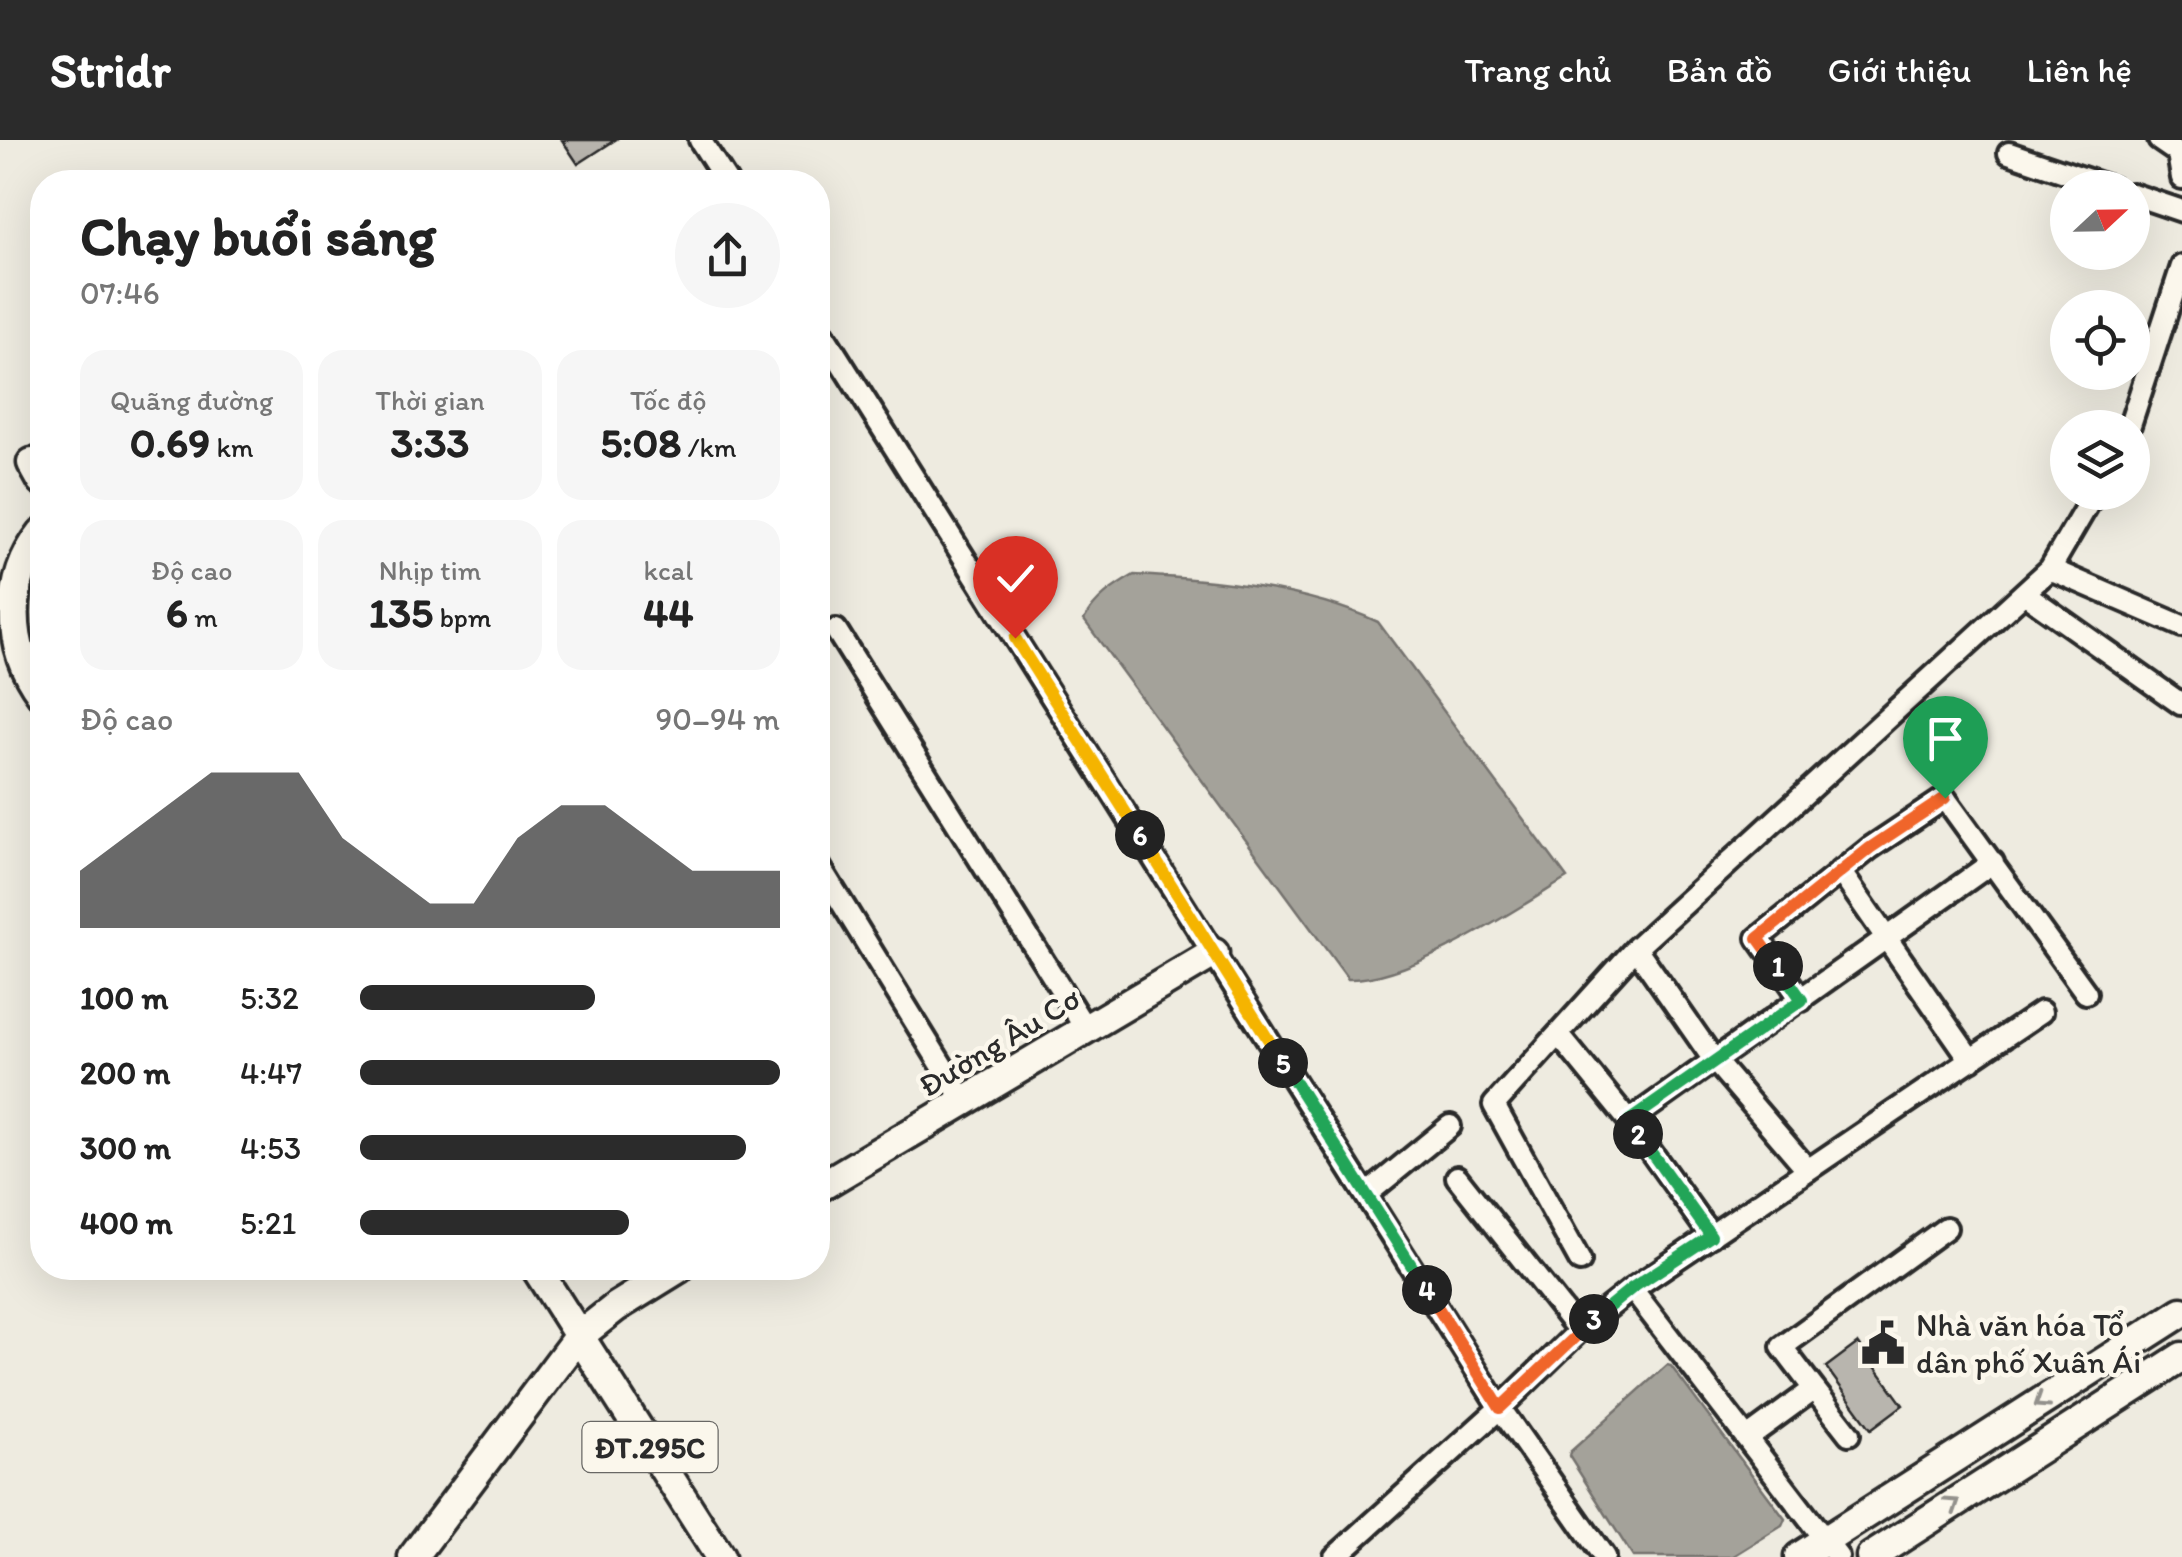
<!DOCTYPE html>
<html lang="vi">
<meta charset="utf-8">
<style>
:root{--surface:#fff;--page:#f6f6f6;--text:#222;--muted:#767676;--accent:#2b2b2b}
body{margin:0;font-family:Itim,sans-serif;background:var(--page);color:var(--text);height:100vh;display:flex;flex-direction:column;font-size:38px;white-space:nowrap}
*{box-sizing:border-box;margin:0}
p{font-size:32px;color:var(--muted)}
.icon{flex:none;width:55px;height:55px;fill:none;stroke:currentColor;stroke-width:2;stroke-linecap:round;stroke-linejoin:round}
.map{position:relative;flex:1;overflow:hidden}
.panel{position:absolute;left:30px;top:30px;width:800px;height:1110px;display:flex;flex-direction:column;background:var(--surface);border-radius:40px;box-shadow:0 10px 40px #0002}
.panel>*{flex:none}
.needle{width:65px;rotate:68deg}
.buttons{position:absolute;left:2050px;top:30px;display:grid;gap:20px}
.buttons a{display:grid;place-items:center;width:100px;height:100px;border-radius:50%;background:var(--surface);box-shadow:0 10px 40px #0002;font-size:50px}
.pin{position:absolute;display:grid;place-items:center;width:85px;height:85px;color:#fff;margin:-102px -42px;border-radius:50% 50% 50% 0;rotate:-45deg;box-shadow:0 0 10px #0007}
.pin .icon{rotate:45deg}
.km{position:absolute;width:50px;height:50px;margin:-25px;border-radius:50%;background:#222;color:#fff;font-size:28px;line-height:50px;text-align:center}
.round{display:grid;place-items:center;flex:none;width:105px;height:105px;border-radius:52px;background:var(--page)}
.summary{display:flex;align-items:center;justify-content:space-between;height:170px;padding:0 50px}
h1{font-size:55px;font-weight:800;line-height:75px}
.metrics{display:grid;grid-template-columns:repeat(3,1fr);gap:15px;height:170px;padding:10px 50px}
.metrics div{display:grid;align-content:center;border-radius:25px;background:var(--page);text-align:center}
.metrics b{font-size:42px;font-weight:800}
.metrics small{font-size:28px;font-weight:400}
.metrics p{font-size:28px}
.chart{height:280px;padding:20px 50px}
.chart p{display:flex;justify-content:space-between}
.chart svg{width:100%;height:180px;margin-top:10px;fill:var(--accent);opacity:.7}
ul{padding:0 50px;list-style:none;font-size:32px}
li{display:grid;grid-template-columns:160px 120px 1fr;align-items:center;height:75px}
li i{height:25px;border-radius:12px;background:var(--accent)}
header{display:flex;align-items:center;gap:60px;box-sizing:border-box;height:140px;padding:0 50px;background:var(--accent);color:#fff}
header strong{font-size:48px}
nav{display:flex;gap:55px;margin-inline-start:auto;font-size:35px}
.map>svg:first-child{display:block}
.water{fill:#a4a29a;stroke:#74726e;stroke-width:2.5}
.building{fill:#b8b5ae;stroke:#2b2b2b;stroke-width:2.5}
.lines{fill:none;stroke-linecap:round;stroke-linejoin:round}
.minor-casing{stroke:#2b2b2b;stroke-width:28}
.major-casing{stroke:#2b2b2b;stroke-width:35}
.minor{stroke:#fbf7ec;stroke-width:20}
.major{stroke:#fbf7ec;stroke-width:28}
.oneway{stroke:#93918c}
.split-1-casing{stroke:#fff;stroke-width:20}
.split-2-casing{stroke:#fff;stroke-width:20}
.split-3-casing{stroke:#fff;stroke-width:20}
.split-4-casing{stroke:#fff;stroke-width:20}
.split-5-casing{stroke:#fff;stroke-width:20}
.split-6-casing{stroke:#fff;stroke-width:20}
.split-7-casing{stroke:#fff;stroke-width:20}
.split-1{stroke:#f0652b;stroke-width:12}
.split-2{stroke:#22a559;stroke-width:12}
.split-3{stroke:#22a559;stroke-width:12}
.split-4{stroke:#f0652b;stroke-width:12}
.split-5{stroke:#22a559;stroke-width:12}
.split-6{stroke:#f5b400;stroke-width:12}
.split-7{stroke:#f5b400;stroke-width:12}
.labels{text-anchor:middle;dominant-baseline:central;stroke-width:9;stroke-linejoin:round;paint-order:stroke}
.shield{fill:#fbf7ec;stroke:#696865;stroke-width:2.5}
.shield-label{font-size:30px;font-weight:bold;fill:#2b2b2b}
.street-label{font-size:32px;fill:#2b2b2b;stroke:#fbf7ec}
.poi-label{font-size:32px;fill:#2b2b2b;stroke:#fbf7ec;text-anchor:start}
</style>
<header>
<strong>Stridr</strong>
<nav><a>Trang chủ</a><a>Bản đồ</a><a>Giới thiệu</a><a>Liên hệ</a></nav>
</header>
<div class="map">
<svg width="2182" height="1417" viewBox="0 0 2182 1417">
<rect width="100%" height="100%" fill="#eeebe0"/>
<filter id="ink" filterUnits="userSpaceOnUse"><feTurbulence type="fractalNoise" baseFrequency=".01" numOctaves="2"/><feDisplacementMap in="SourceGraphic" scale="20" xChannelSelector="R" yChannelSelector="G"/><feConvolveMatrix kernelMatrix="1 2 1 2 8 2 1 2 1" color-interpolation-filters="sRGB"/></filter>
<g filter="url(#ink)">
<path class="water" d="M 1134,435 C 1214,439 1305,448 1378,482 L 1567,738 C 1513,771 1410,841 1348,839 L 1084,480 C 1095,459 1113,447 1134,435 Z
M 1667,1225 L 1671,1226 L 1785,1379 L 1782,1386 L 1732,1417 L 1633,1417 L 1569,1316 L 1570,1312 Z"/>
<path class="building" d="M 562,0 L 615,0 L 578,24 Z
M 1858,1203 L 1903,1265 L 1871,1289 L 1826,1227 Z"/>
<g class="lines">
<g class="minor-casing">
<path id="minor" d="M 700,0 L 727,42
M 2159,0 L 2178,13 L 2182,38
M 2009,13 L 2112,48
M 2132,54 L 2182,71
M 818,186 L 1500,1268 L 1604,1417
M 2129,288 L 2182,126
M 2050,429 L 2182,486
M 2024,453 L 2181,564
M 836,490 L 1087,891
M 818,724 L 965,963
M 1840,731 L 1971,920
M 1636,808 L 1714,920 L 1808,1030
M 1802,860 L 1758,798 L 1870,708 L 1945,658 L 2086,853
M 1558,894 L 1629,981 L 1711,1096
M 1629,981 L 1993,722
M 1457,1037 L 1579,1191
M 1367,1054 L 1450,986
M 1580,1121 L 1494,965 L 1636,808 L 2050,429 L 2095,352
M 1632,1149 L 1838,1417
M 1814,1249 L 1849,1294
M 1747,1298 L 1814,1249 L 1782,1207 L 1946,1088
M 1335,1417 L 1500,1268 L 1579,1191 L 1632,1149 L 2041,872"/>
</g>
<g class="major-casing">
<path id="major" d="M 32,323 L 42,341
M 42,393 C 5,440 6,508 42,555
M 818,1048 L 1214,813
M 536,1128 L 720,1417
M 413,1417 L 578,1197 L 616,1167 L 679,1128
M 1799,1417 L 2182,1172
M 1871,1417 L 2182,1217"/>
</g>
<use href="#minor" class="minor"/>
<use href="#major" class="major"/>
</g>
<defs><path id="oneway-chevron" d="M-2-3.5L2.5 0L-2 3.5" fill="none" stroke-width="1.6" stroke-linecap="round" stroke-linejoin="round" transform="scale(2.5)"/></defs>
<g class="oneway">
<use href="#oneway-chevron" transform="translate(2041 1262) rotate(147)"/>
<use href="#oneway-chevron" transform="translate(1953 1364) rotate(-33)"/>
</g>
</g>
<g class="lines" filter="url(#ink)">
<g class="split-1-casing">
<path id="split-1" d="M 1778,826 L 1758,798 L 1870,708 L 1945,658"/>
</g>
<g class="split-2-casing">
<path id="split-2" d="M 1638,994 L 1629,981 L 1802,860 L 1778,826"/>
</g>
<g class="split-3-casing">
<path id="split-3" d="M 1594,1179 L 1632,1148 L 1711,1096 L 1638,994"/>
</g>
<g class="split-4-casing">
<path id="split-4" d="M 1427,1150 L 1500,1268 L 1594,1179"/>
</g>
<g class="split-5-casing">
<path id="split-5" d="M 1283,923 L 1427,1150"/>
</g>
<g class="split-6-casing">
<path id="split-6" d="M 1140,695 L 1283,923"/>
</g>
<g class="split-7-casing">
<path id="split-7" d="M 1015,498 L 1140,695"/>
</g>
<use href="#split-1" class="split-1"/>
<use href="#split-2" class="split-2"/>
<use href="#split-3" class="split-3"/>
<use href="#split-4" class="split-4"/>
<use href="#split-5" class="split-5"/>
<use href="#split-6" class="split-6"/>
<use href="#split-7" class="split-7"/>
</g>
<defs>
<g id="civic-bare" transform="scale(3.45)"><path d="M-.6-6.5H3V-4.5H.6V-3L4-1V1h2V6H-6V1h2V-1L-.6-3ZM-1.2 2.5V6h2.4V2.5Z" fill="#2b2b2b" stroke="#fbf7ec" stroke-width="2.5" paint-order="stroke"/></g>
</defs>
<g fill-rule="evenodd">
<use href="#civic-bare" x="1883" y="1203"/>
</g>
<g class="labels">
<rect class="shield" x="582.5" y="1282" width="135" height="50" rx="8"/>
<g class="shield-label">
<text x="650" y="1307">ĐT.295C</text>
</g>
<g class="street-label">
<text transform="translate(999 902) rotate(-31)">Đường Âu Cơ</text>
</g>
<g class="poi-label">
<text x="1916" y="1185">Nhà văn hóa Tổ<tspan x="1916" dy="37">dân phố Xuân Ái</tspan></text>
</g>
</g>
</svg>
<div class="buttons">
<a><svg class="needle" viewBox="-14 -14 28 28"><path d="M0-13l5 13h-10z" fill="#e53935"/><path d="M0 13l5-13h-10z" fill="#767676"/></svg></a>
<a><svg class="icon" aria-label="locate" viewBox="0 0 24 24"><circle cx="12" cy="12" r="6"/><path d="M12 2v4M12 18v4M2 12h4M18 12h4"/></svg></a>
<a><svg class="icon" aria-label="layers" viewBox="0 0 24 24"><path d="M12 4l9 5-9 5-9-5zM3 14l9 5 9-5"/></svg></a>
</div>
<div class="pin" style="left:1945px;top:658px;background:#1e9e55"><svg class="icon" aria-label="arrive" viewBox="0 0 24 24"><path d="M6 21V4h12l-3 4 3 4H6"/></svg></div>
<div class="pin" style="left:1015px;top:498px;background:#d93025"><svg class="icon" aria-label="check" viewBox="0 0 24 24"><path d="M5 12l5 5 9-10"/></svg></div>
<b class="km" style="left:1778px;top:826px">1</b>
<b class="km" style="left:1638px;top:994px">2</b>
<b class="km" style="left:1594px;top:1179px">3</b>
<b class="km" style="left:1427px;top:1150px">4</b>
<b class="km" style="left:1283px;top:923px">5</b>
<b class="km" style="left:1140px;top:695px">6</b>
<section class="panel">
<div class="summary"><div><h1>Chạy buổi sáng</h1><p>07:46</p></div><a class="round"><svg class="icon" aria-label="share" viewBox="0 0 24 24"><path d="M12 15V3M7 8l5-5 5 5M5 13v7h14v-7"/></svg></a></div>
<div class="metrics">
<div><p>Quãng đường</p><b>0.69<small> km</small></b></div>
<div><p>Thời gian</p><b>3:33</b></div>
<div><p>Tốc độ</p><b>5:08<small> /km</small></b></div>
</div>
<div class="metrics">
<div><p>Độ cao</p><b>6<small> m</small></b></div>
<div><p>Nhịp tim</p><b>135<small> bpm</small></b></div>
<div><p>kcal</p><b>44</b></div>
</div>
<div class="chart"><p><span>Độ cao</span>90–94 m</p>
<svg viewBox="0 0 160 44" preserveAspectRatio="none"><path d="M0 44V30L10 22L20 14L30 6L40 6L50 6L60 22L70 30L80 38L90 38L100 22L110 14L120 14L130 22L140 30L150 30L160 30V44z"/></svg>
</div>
<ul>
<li><b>100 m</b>5:32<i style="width:56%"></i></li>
<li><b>200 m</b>4:47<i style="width:100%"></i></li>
<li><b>300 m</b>4:53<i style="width:92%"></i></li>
<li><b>400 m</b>5:21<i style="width:64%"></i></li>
</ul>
</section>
</div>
